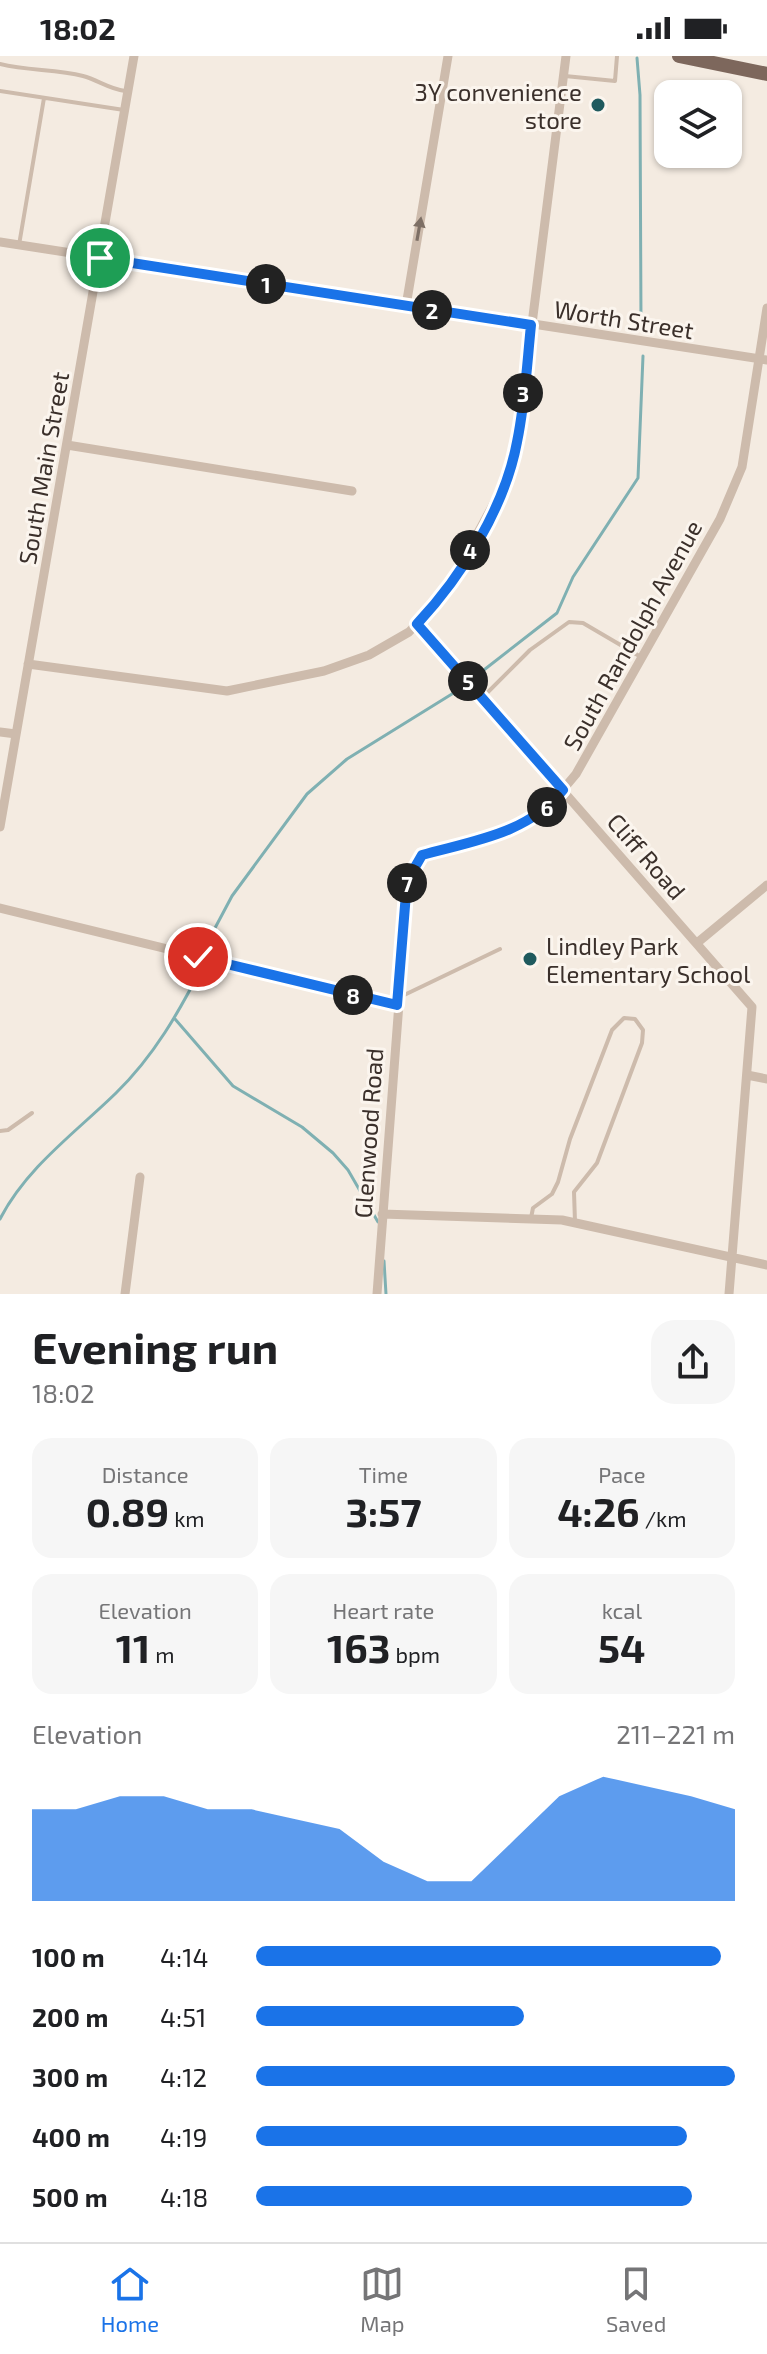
<!DOCTYPE html>
<meta charset="utf-8">
<style>
:root{--surface:#fff;--page:#f6f6f6;--text:#202124;--muted:#757577;--line:#e0e0e0;--accent:#1a73e8}
body{margin:0;font-family:"Exo 2",sans-serif;background:var(--page);color:var(--text);height:100vh;display:flex;flex-direction:column;font-size:30px;white-space:nowrap}
*{box-sizing:border-box;margin:0}
p{font-size:26px;color:var(--muted)}
.icon{flex:none;width:44px;height:44px;fill:none;stroke:currentColor;stroke-width:2;stroke-linecap:round;stroke-linejoin:round}
.map{position:relative;height:1238px;overflow:hidden}
.side{display:flex;flex-direction:column;background:var(--surface);flex:1}
.side>*{flex:none}
.fabs{position:absolute;left:654px;top:24px;display:grid;gap:16px}
.fabs a{display:grid;place-items:center;width:88px;height:88px;border-radius:16px;background:var(--surface);box-shadow:0 2px 6px #0004;font-size:40px}
.pin{position:absolute;display:grid;place-items:center;width:68px;height:68px;color:#fff;margin:-34px;border:4px solid #fff;border-radius:50%;box-shadow:0 2px 8px #0007}
.km{position:absolute;width:40px;height:40px;margin:-20px;border-radius:50%;background:#222;color:#fff;font-size:22px;line-height:40px;text-align:center}
.round{display:grid;place-items:center;flex:none;width:84px;height:84px;border-radius:24px;background:var(--page)}
.head{display:flex;align-items:center;justify-content:space-between;height:136px;padding:0 32px}
h1{font-size:44px;font-weight:700;line-height:60px}
.stats{display:grid;grid-template-columns:repeat(3,1fr);gap:12px;height:136px;padding:8px 32px}
.stats div{display:grid;align-content:center;border-radius:20px;background:var(--page);text-align:center}
.stats b{font-size:40px;font-weight:700}
.stats small{font-size:22px;font-weight:400}
.stats p{font-size:22px}
.chart{height:224px;padding:16px 32px}
.chart p{display:flex;justify-content:space-between}
.chart svg{width:100%;height:144px;margin-top:8px;fill:var(--accent);opacity:.7}
ul{padding:0 32px;list-style:none;font-size:26px}
li{display:grid;grid-template-columns:128px 96px 1fr;align-items:center;height:60px}
li i{height:20px;border-radius:10px;background:var(--accent)}
.status{display:flex;justify-content:space-between;align-items:center;height:56px;padding:0 40px;background:var(--surface);direction:ltr}
.status svg{height:22px;fill:currentColor}
.tab-bar{display:flex;justify-content:space-around;align-items:center;height:112px;border-top:2px solid var(--line);background:var(--surface);font-size:22px;color:var(--muted)}
.tab-bar a{display:grid;justify-items:center;gap:4px}
.tab-bar .active{color:var(--accent)}
.map>svg:first-child{display:block}
.lines{fill:none;stroke-linecap:round;stroke-linejoin:round}
.stream{stroke:#7fb0b2;stroke-width:3}
.lane{stroke:#cdbbac;stroke-width:4}
.street{stroke:#cdbbac;stroke-width:9}
.primary{stroke:#7d675c;stroke-width:14}
.oneway{fill:#7d6f65}
.route-casing{stroke:#fff;stroke-width:16}
.route{stroke:#1a73e8;stroke-width:10}
.poi-dot{fill:#1f5a5e;stroke:#fbf5ee;stroke-width:3}
.labels{text-anchor:middle;dominant-baseline:central;stroke-width:6;stroke-linejoin:round;paint-order:stroke}
.poi-label{font-size:24px;fill:#3b302b;stroke:#fbf5ee;text-anchor:end}
.street-label{font-size:24px;fill:#3b302b;stroke:#fbf5ee}
</style>
<div class="status"><b>18:02</b><svg viewBox="0 0 49 12"><path d="M0 12V9h3v3zM5 12V6h3v6zM10 12V3h3v9zM15 12V0h3v12zM26 1h20v11H26zM47 4h2v5h-2z"/></svg></div>
<div class="map">
<svg width="767" height="1238" viewBox="0 0 767 1238">
<rect width="100%" height="100%" fill="#f4ebe1"/>
<g class="lines">
<path class="stream" d="M 637,2 L 640,39 L 641,269
M 480,617 L 557,557 L 573,521 L 638,422 L 643,300
M 210,893 L 215,872 L 232,840 L 307,738 L 347,703 L 460,633
M 175,963 L 233,1030 L 302,1071 L 333,1097 L 348,1114 L 378,1166
M 0,1163 C 27,1111 75,1077 116,1037 C 154,1000 179,956 203,909
M 384,1205 L 386,1238"/>
<path class="lane" d="M 0,8 C 28,15 56,13 83,20 C 98,24 109,33 125,35
M 565,20 L 615,25 L 617,0
M 0,35 L 124,54
M 19,189 L 44,42
M 484,640 L 530,594 L 569,566 L 583,567 L 641,601
M 400,941 L 500,893
M 0,1075 L 8,1074 L 32,1057
M 531,1162 L 533,1152 L 552,1138 L 558,1126 L 570,1083 L 612,974 L 624,962 L 635,963 L 643,974 L 642,987 L 597,1107 L 574,1136 L 575,1166"/>
<path class="street" d="M 0,186 L 767,304
M 406,250 L 448,0
M 67,389 L 352,435
M 417,568 L 752,951 L 729,1238
M 28,608 L 227,635 L 324,615 L 369,599 L 409,576 L 445,538 L 508,421 L 517,386 L 566,0
M 0,676 L 16,678
M 0,771 L 134,0
M 0,852 L 397,949
M 697,887 L 767,829
M 747,1019 L 767,1023
M 382,1158 L 562,1164 L 767,1209
M 125,1238 L 140,1121
M 377,1238 L 409,815 L 422,799 C 436,795 451,794 466,790 C 511,780 548,753 576,718 L 720,463 L 742,411 L 767,252"/>
<path class="primary" d="M 679,0 L 767,18"/>
</g>
<defs><path id="oneway-solid" d="M-6-.8H1V-3.2L6.5 0L1 3.2V.8H-6Z" transform="scale(2)"/></defs>
<use class="oneway" href="#oneway-solid" transform="translate(419 173) rotate(-80)"/>
<g class="lines">
<g class="route-casing">
<path id="route" d="M 100,202 L 531,269 C 527,308 525,348 517,386 C 505,451 462,520 417,568 L 563,734 C 528,778 472,785 422,799 L 407,825 L 397,949 L 198,901"/>
</g>
<use href="#route" class="route"/>
</g>
<g class="poi-dot">
<circle cx="598" cy="49" r="8"/>
<circle cx="530" cy="903" r="8"/>
</g>
<g class="labels">
<g class="poi-label">
<text x="582" y="35">3Y convenience<tspan x="582" dy="28">store</tspan></text>
<text x="546" y="889" text-anchor="start">Lindley Park<tspan x="546" dy="28">Elementary School</tspan></text>
</g>
<g class="street-label">
<text transform="translate(624 263) rotate(9)">Worth Street</text>
<text transform="translate(43 412) rotate(-80)">South Main Street</text>
<text transform="translate(632 579) rotate(-61)">South Randolph Avenue</text>
<text transform="translate(647 800) rotate(49)">Cliff Road</text>
<text transform="translate(368 1077) rotate(-86)">Glenwood Road</text>
</g>
</g>
</svg>
<div class="fabs">
<a><svg class="icon" aria-label="layers" viewBox="0 0 24 24"><path d="M12 4l9 5-9 5-9-5zM3 14l9 5 9-5"/></svg></a>
</div>
<div class="pin" style="left:100px;top:202px;background:#1e9e55"><svg class="icon" aria-label="arrive" viewBox="0 0 24 24"><path d="M6 21V4h12l-3 4 3 4H6"/></svg></div>
<div class="pin" style="left:198px;top:901px;background:#d93025"><svg class="icon" aria-label="check" viewBox="0 0 24 24"><path d="M5 12l5 5 9-10"/></svg></div>
<b class="km" style="left:266px;top:228px">1</b>
<b class="km" style="left:432px;top:254px">2</b>
<b class="km" style="left:523px;top:337px">3</b>
<b class="km" style="left:470px;top:494px">4</b>
<b class="km" style="left:468px;top:625px">5</b>
<b class="km" style="left:547px;top:751px">6</b>
<b class="km" style="left:407px;top:827px">7</b>
<b class="km" style="left:353px;top:939px">8</b>
</div>
<section class="side">
<div class="head"><div><h1>Evening run</h1><p>18:02</p></div><a class="round"><svg class="icon" aria-label="share" viewBox="0 0 24 24"><path d="M12 15V3M7 8l5-5 5 5M5 13v7h14v-7"/></svg></a></div>
<div class="stats">
<div><p>Distance</p><b>0.89<small> km</small></b></div>
<div><p>Time</p><b>3:57</b></div>
<div><p>Pace</p><b>4:26<small> /km</small></b></div>
</div>
<div class="stats">
<div><p>Elevation</p><b>11<small> m</small></b></div>
<div><p>Heart rate</p><b>163<small> bpm</small></b></div>
<div><p>kcal</p><b>54</b></div>
</div>
<div class="chart"><p><span>Elevation</span>211–221 m</p>
<svg viewBox="0 0 160 44" preserveAspectRatio="none"><path d="M0 44V16L10 16L20 12L30 12L40 16L50 16L60 19L70 22L80 32L90 38L100 38L110 25L120 12L130 6L140 9L150 12L160 16V44z"/></svg>
</div>
<ul>
<li><b>100 m</b>4:14<i style="width:97%"></i></li>
<li><b>200 m</b>4:51<i style="width:56%"></i></li>
<li><b>300 m</b>4:12<i style="width:100%"></i></li>
<li><b>400 m</b>4:19<i style="width:90%"></i></li>
<li><b>500 m</b>4:18<i style="width:91%"></i></li>
</ul>
</section>
<nav class="tab-bar">
<a class="active"><svg class="icon" aria-label="home" viewBox="0 0 24 24"><path d="M3 11l9-7 9 7M6 9v11h12V9"/></svg>Home</a>
<a><svg class="icon" aria-label="map" viewBox="0 0 24 24"><path d="M3 6l6-2 6 2 6-2v14l-6 2-6-2-6 2zM9 4v14M15 6v14"/></svg>Map</a>
<a><svg class="icon" aria-label="saved" viewBox="0 0 24 24"><path d="M7 4h10v16l-5-4-5 4z"/></svg>Saved</a>
</nav>
